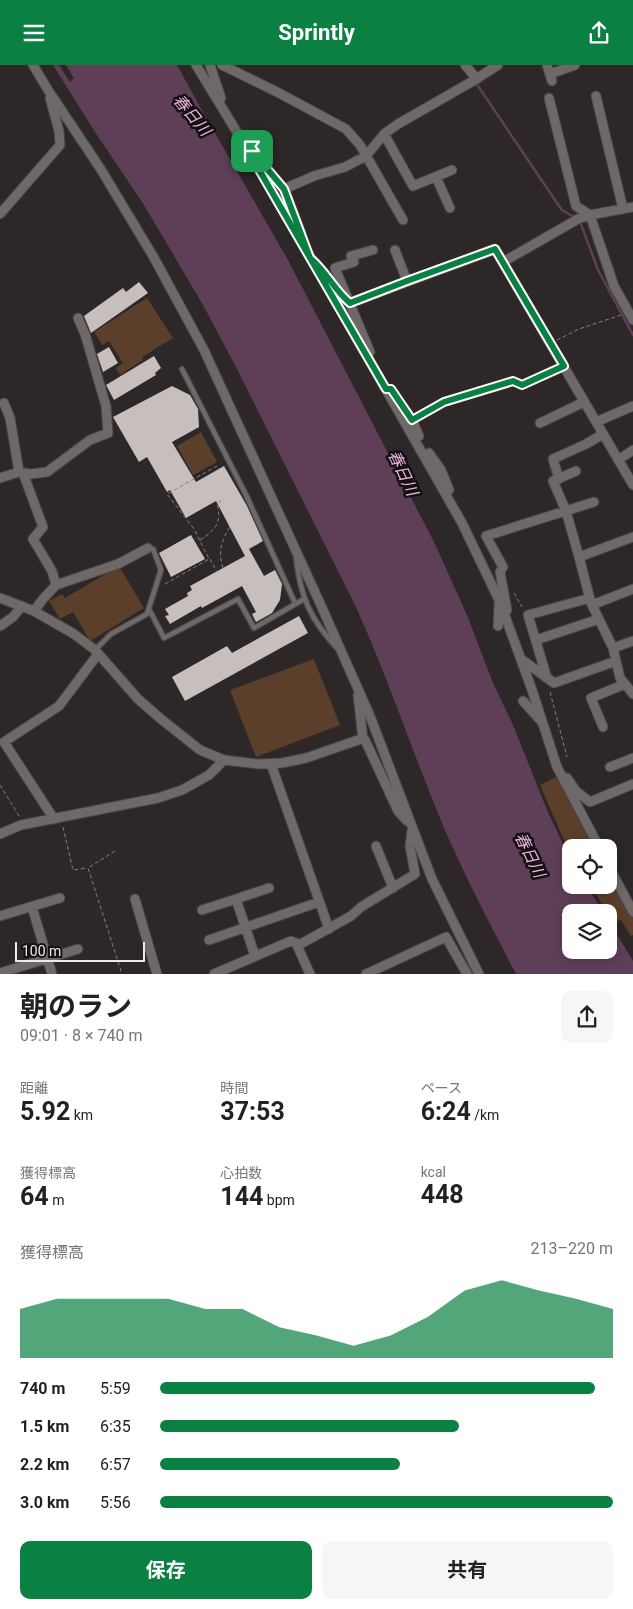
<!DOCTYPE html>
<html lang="ja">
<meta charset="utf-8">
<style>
:root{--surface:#fff;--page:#f6f6f6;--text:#222;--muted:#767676;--accent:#0b8043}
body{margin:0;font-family:Roboto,"Noto Sans JP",sans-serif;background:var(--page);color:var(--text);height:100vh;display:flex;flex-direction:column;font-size:19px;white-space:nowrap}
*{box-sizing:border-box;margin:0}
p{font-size:16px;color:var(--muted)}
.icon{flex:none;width:28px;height:28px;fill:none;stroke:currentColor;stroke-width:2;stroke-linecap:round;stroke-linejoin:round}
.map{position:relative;height:909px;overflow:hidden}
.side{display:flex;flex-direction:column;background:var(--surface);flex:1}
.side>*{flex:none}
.buttons{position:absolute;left:562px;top:774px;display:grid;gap:10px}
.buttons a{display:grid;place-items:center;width:55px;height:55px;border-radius:10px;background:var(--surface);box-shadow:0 2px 12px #0003;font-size:25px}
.scale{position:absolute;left:15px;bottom:12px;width:130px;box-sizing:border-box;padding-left:5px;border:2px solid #eeeaea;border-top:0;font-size:14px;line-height:18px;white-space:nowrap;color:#eeeaea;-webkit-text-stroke:4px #131111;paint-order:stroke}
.pin{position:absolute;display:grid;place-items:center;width:42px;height:42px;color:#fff;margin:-21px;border-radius:10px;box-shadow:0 2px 8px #0006}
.round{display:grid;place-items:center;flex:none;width:52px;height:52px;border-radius:10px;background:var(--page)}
.summary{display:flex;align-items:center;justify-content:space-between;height:85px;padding:0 20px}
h1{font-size:28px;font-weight:700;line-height:38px}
.metrics{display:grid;grid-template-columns:repeat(3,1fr);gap:8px;height:85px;padding:5px 20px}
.metrics div{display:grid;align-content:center}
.metrics b{font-size:25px;font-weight:700}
.metrics small{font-size:14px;font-weight:400}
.metrics p{font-size:14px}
.chart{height:140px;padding:10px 20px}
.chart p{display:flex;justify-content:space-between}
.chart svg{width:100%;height:90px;margin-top:5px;fill:var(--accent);opacity:.7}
.cta{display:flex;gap:10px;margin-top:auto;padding:10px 20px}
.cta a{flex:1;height:58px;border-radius:10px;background:var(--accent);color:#fff;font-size:20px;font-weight:700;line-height:58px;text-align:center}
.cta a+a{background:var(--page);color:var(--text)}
ul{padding:0 20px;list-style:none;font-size:16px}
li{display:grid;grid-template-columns:80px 60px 1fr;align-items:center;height:38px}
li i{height:12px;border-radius:6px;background:var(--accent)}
header{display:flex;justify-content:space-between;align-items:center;height:65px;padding:0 20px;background:var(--accent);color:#fff;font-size:22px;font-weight:700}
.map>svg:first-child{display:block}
.green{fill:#5b3f2a}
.water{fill:#5f3f58}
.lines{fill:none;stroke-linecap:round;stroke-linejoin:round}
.stream{stroke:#5f3f58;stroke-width:2.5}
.building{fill:#c6bfbd}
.service-casing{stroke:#494444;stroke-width:7}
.minor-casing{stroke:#494444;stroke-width:11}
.path{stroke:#847f7f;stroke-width:1;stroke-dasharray:4 2.5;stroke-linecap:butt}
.service{stroke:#6e6868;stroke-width:4.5}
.minor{stroke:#6e6868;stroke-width:9}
.route-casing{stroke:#fff;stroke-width:10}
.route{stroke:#0b8043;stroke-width:6}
.labels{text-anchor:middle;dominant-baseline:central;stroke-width:5;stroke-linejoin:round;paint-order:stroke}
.water-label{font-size:16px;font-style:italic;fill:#efb5e2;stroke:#131111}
</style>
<header><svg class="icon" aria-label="menu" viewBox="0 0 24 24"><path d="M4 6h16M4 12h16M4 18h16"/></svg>Sprintly<svg class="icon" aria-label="share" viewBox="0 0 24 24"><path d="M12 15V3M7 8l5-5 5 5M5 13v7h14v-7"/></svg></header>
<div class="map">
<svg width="633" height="909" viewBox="0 0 633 909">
<rect width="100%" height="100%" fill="#2d2727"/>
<path class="green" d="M 147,233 L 173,273 L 142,292 L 143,295 L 120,310 L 116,303 L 123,298 L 109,276 L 102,280 L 94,267 Z
M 201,367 L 217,397 L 193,410 L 177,381 Z
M 119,501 L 144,543 L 90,576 L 73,547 L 60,554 L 49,536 L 62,529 L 65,533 Z
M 314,594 L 340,660 L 256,692 L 230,625 Z
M 558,711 L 596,782 L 571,782 L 571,791 L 540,720 Z
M 609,806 L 633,850 L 633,870 L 631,871 L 621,855 L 618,856 L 613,849 L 609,850 L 609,848 L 607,847 L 590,820 L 609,820 Z"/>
<path class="water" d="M 53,0 L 59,0 L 70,17 L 74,13 L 66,0 L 177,0 L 200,42 L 288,195 L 434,477 L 467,550 L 493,618 L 513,660 L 547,745 L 571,796 L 571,820 L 586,820 L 603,847 L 571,848 L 571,885 L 609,885 L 609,856 L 633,896 L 633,909 L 516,909 C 490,859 464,810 442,758 C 412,686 388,613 356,542 L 235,300 L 203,240 L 144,140 L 95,67 Z"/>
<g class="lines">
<path class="stream" d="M 476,18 L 555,135 L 562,145 L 576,153
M 581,159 L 598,205 L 633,270"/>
</g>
<path class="building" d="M 139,217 L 148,228 L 91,268 L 84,251 L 123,223 L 126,227 Z
M 109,282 L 118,298 L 103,307 L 97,289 Z
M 154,291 L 161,303 L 155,308 L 156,310 L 114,335 L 106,320 Z
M 172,321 L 190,330 L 198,344 L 199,362 L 172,377 L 196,417 L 224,401 L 247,441 L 263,476 L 249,484 L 264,511 L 275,505 L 282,519 L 280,535 L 272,548 L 256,557 L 252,549 L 256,547 L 242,521 L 202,543 L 201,541 L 170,559 L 165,551 L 169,550 L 165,544 L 188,531 L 187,528 L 192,525 L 190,521 L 245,491 L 216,436 L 186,453 L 170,425 L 167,427 L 147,392 L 139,397 L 113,352 Z
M 191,470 L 205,494 L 171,512 L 159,488 Z
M 299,551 L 308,568 L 185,636 L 172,612 L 227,581 L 232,588 Z"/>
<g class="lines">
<g class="service-casing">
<path id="service" d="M 182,304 L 247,432 L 295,538
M 296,492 C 300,531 310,554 337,583
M 149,544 L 164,573 L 238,534 L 254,563 L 304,534
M 95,585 L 111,569 L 147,549 L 161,505 L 153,484"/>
</g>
<g class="minor-casing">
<path id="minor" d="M 33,0 L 48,25 L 100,103 L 153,191 L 204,285 L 319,536 L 370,651 L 432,814 L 479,909
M 196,0 L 274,128 L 462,458 L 500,537 L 532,625 L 557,702 L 599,782
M 210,0 L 221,33
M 222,0 L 279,28 L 346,64 L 360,80 L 403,155
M 465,0 L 477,14
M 547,0 L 552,16
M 550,9 L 575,0
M 596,31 L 623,144
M 549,33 L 576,141 L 590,150 L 614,221 L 633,255
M 384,69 L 413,121 L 452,105
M 257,92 L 284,124
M 436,112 L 450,143
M 0,149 L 60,80 L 59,66 L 50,33
M 301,168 L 284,124 L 314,111 L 345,102 L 366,91 L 384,69 L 398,59 L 473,16 L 498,0
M 395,185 L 407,216
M 503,197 L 578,154 L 590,150 L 633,142
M 328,213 L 339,229 L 350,238 L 495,184 L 633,420
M 370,287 L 335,203 L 354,197 L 351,191 L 373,185
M 4,338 L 10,353 L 19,407
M 402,341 L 412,355 L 419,371
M 596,357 L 633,341
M 540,358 L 584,337
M 429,388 L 441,405 L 449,425
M 618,395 L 633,385
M 576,406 L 553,416 L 566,446 L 579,492
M 23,408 L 43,462 L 33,474 L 52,506 L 56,520
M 0,413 L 19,407 L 30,409 L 47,407 L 90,375 L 108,368 L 106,341 L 85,269 L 78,253
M 559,414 L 553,394 L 586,379 L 603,369
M 633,524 L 592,540 L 613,583 L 620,613 L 633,629
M 0,533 L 34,546 L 74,569 L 95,585 L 138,634 L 161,654 L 200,685 L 224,695 L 258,699 L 282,698 L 306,693 L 361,674 L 365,675 L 398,746 L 407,756
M 591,538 L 579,492 L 633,472
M 507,545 L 500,507 L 503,502 L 486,471 L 594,437
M 34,546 L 43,534 L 56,520 L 118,499 L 148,483
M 0,561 L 13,552 L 22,541
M 498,561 L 499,539
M 536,575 L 599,554
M 613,583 L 633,576
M 521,594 L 554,618 L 616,596
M 547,613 L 528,550 L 590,533
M 358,630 L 363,675
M 523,636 L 542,657
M 603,662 L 591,633 L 625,619
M 271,699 L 329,864
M 610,702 L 633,693
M 567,713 L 576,726 L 590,737 L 633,719
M 54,754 L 4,677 L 59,641 L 98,589
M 0,769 L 21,760 L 158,733 L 182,725 L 209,710 L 224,695
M 376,781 L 393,823
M 609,802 L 633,847
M 135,834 L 157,909
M 236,834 L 269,823
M 32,842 L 52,909
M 202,845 L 236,834 L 255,891
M 0,851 L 60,833
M 209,875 L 319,837
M 297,881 L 351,851 L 361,842 L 415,809 L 410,781 L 412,765
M 0,908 L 78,884
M 214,909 L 291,876 L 296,878 L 310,909
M 366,909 L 446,872 L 467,909"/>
</g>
<path class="path" d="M 557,275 L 579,264 L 621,250
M 419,351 L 444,337 L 513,316 L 522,320 L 556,304
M 200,475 C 216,465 222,457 217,439 L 223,434
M 210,494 L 217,507
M 223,503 C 218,488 221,475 230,462
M 165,519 L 209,494 L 194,464 L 167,429 L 217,401
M 514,528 L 522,542
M 550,627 L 567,692
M 0,720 L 19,751
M 63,762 L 73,805 L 87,803
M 115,786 L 88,803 L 122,909"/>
<use href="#service" class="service"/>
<use href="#minor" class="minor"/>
</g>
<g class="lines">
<g class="route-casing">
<path id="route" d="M 252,86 L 284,124 L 310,193 C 326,206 334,225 350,238 L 407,216 L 495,184 L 564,301 L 522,320 L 513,316 L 444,337 L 412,355 L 391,324 L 386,324 L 247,84 L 252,86"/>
</g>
<use href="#route" class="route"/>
</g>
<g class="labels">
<g class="water-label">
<text transform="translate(192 50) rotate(50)">春日川</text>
<text transform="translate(403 408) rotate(65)">春日川</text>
<text transform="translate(530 790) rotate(64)">春日川</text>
</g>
</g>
</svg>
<div class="buttons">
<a><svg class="icon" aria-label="locate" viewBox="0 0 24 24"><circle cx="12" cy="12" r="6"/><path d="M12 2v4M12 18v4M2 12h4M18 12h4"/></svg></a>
<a><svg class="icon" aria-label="layers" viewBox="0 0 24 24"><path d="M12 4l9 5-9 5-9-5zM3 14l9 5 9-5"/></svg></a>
</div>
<div class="scale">100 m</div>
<div class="pin" style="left:252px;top:86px;background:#1e9e55"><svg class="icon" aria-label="arrive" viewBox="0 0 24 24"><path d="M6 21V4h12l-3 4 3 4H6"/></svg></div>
</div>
<section class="side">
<div class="summary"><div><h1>朝のラン</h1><p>09:01 · 8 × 740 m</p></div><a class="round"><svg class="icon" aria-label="share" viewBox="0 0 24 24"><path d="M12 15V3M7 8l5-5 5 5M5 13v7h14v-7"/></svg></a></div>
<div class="metrics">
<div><p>距離</p><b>5.92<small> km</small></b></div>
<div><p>時間</p><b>37:53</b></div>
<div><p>ペース</p><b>6:24<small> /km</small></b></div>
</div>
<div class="metrics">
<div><p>獲得標高</p><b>64<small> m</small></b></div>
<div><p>心拍数</p><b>144<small> bpm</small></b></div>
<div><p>kcal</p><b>448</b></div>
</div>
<div class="chart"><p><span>獲得標高</span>213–220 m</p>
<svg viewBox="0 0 160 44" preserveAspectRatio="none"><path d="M0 44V20L10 15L20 15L30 15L40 15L50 20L60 20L70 29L80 33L90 38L100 33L110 24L120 11L130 6L140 11L150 15L160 20V44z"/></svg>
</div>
<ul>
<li><b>740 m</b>5:59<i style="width:96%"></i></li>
<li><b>1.5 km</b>6:35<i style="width:66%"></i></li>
<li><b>2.2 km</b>6:57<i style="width:53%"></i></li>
<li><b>3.0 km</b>5:56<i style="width:100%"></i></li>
</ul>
<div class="cta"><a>保存</a><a>共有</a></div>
</section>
